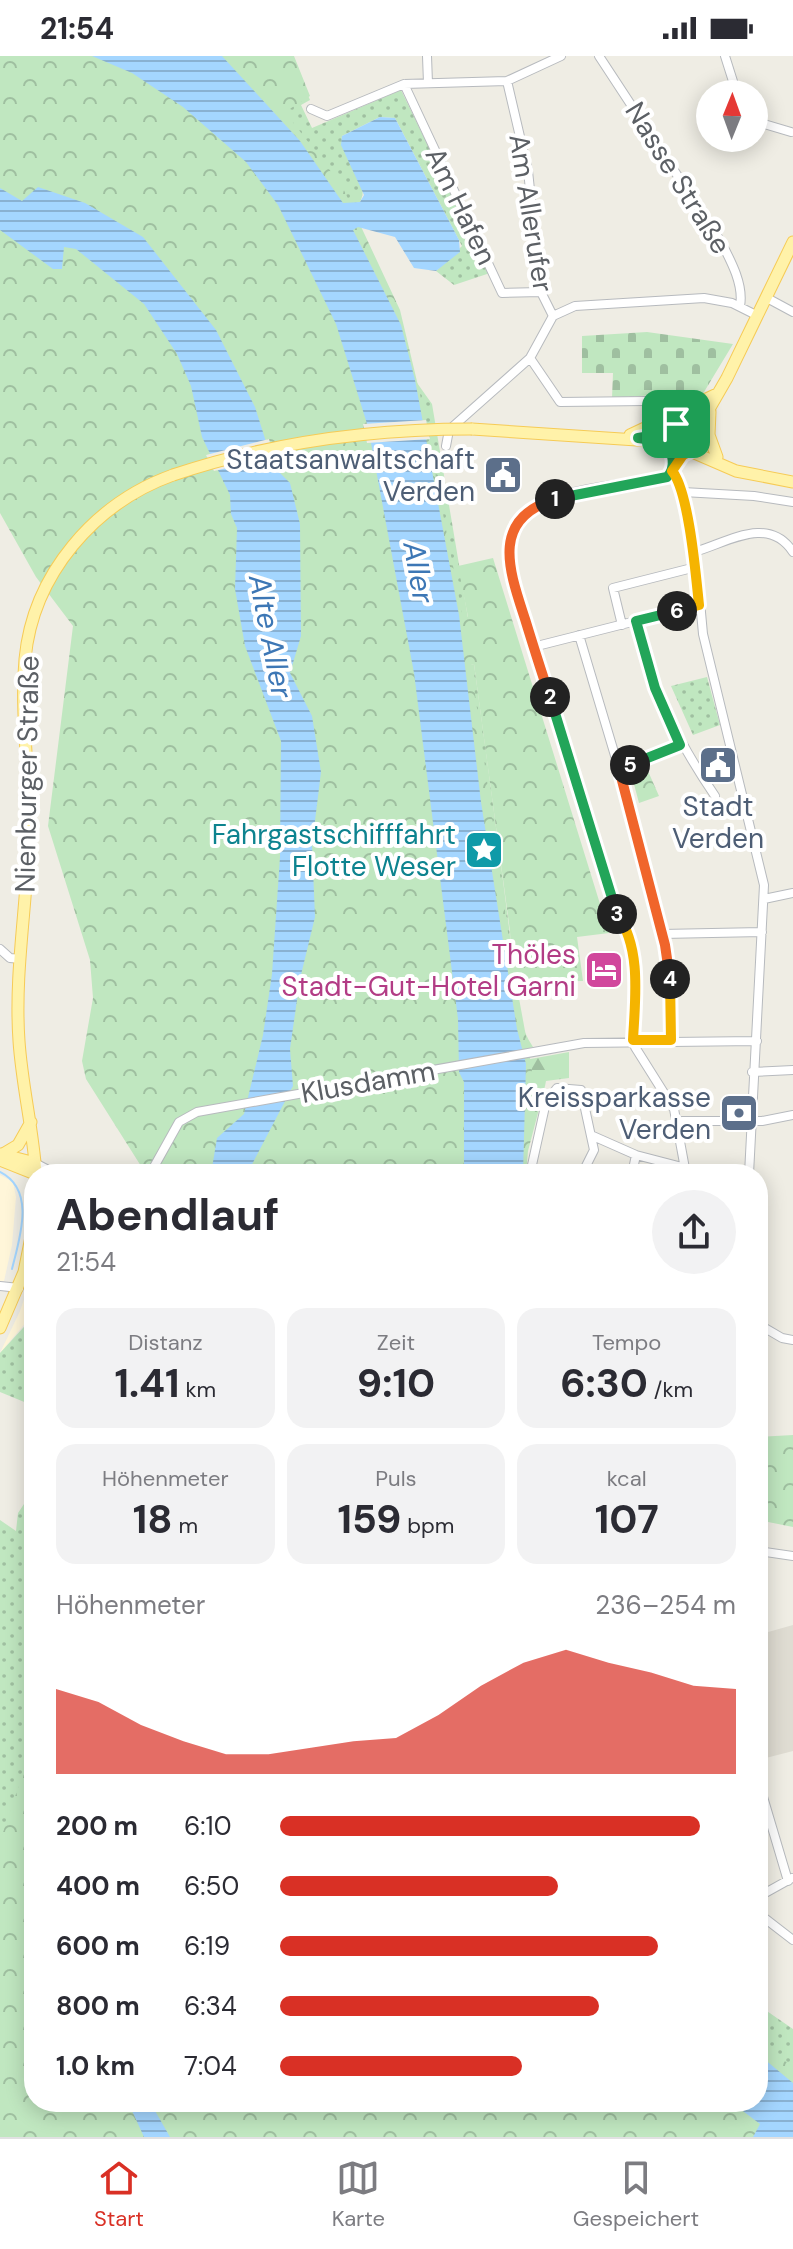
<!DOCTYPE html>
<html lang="de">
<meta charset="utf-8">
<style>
:root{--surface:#fff;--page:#f2f2f3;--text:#2b2b33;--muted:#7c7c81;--line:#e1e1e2;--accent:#d93025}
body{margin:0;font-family:"DM Sans",sans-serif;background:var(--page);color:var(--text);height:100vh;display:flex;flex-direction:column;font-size:30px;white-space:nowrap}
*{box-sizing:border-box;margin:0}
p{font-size:26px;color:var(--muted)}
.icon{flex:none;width:44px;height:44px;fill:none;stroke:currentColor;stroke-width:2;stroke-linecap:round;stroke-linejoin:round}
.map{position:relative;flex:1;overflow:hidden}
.side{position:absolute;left:24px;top:1108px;width:744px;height:948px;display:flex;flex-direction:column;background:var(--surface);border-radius:32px;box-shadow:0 4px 20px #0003}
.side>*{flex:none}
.needle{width:52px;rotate:1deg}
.fabs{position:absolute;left:696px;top:24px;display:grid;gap:16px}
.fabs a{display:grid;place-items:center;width:72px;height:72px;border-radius:50%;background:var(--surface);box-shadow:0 4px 20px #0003;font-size:40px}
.pin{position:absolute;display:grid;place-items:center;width:68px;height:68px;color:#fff;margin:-34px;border-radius:16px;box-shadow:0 4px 12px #0006}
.km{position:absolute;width:40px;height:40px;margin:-20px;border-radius:50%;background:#222;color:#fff;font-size:22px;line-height:40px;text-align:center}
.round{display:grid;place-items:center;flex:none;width:84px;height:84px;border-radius:42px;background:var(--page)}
.head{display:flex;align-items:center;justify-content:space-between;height:136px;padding:0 32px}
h1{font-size:44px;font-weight:700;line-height:60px}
.metrics{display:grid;grid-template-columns:repeat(3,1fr);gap:12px;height:136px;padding:8px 32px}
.metrics div{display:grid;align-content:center;border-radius:20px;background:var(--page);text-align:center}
.metrics b{font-size:40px;font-weight:700}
.metrics small{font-size:22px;font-weight:400}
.metrics p{font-size:22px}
.chart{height:224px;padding:16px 32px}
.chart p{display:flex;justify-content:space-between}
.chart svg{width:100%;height:144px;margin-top:8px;fill:var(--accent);opacity:.7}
ul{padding:0 32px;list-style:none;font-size:26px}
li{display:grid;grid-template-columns:128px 96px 1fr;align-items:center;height:60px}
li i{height:20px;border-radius:10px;background:var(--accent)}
.status{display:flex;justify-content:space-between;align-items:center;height:56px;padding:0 40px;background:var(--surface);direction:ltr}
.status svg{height:22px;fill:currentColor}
.dock{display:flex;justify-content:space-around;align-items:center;height:112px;border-top:2px solid var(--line);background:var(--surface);font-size:22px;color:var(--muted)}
.dock a{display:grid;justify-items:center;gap:4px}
.dock .on{color:var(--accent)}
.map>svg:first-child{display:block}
.commercial{fill:#fff6d9}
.education{fill:#dfdcd2}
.grass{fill:url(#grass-dots)}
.forest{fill:url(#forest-firs)}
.cemetery{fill:url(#cemetery-stones)}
.park{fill:url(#park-crowns);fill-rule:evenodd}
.water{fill:url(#water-rules)}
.pier{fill:#efede4}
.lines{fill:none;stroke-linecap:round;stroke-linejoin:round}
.stream{stroke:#a4d6ff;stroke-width:2}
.minor-casing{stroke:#b7babe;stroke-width:10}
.major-casing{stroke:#f6cb56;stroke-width:13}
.minor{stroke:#fff;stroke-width:8}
.major{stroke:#fff2a9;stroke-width:11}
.major-bridge-casing{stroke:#f6cb56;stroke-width:13;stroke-linecap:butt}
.major-bridge{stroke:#fff2a9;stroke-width:11}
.split-1-casing{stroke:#fff;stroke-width:16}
.split-2-casing{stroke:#fff;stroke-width:16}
.split-3-casing{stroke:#fff;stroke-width:16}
.split-4-casing{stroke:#fff;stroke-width:16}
.split-5-casing{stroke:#fff;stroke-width:16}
.split-6-casing{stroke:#fff;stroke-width:16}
.split-7-casing{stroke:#fff;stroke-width:16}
.split-1{stroke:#22a559;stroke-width:10}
.split-2{stroke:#f0652b;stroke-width:10}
.split-3{stroke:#22a559;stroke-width:10}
.split-4{stroke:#f5b400;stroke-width:10}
.split-5{stroke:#f0652b;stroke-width:10}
.split-6{stroke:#22a559;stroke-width:10}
.split-7{stroke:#f5b400;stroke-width:10}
.labels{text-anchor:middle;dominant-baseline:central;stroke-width:8;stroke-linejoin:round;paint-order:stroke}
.street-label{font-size:28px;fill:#5c6065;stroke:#fff}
.service-label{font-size:28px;fill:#4e5e75;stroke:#fff;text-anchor:end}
.culture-label{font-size:28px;fill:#0d838f;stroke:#fff;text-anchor:end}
.hotel-label{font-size:28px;fill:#b23c85;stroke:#fff;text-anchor:end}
.water-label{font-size:30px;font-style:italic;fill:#3d77b5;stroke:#fff}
</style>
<div class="status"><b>21:54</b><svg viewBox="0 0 49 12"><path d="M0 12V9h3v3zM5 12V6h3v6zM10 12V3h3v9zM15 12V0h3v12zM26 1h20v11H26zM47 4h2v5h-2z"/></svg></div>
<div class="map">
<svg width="793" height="2081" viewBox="0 0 793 2081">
<defs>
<pattern id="grass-dots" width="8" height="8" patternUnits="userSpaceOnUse" patternTransform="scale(2)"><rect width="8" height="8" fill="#c0e7c0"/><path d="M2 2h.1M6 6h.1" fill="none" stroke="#9fbfa0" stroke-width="1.8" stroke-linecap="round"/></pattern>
<pattern id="forest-firs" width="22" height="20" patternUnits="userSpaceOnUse" patternTransform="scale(2)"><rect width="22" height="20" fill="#c0e7c0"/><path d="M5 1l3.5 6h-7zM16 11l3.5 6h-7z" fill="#9fbfa0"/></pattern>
<pattern id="cemetery-stones" width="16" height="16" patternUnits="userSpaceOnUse" patternTransform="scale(2)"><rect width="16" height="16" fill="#c0e7c0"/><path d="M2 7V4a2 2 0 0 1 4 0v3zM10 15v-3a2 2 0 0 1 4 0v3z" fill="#9fbfa0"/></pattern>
<pattern id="park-crowns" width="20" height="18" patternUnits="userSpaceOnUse" patternTransform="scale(2)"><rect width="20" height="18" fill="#c0e7c0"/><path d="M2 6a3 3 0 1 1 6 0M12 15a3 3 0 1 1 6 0" fill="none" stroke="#9fbfa0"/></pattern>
<pattern id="water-rules" width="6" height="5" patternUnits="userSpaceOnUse" patternTransform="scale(2)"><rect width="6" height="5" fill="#a4d6ff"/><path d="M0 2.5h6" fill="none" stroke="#89b1d2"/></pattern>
</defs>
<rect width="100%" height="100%" fill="#efede4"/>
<path class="commercial" d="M 0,1119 L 13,1126 L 16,1141 L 12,1189 L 4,1225 L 0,1225 Z
M 34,1215 L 34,1257 L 0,1297 L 20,1255 Z"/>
<path class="education" d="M 793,1569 L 793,1695 L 758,1704 L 758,1579 Z"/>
<path class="grass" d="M 291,0 L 310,44 L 301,49 L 312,72 L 401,34 L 490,217 L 454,229 L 436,215 L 462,190 L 395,62 L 380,61 L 342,80 C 339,102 372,124 360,146 L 350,148 L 276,61 Z
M 415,324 L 432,348 L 468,562 L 459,563 Z
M672 382a12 12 0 1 1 24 0a12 12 0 1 1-24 0Z
M 474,608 C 486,696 498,784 509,871 C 514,910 510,957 533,991 L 523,994 L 466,610 Z
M 707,621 L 720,669 L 693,679 L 671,630 Z
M 34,1260 L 34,1350 L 0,1336 L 0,1297 Z
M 34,1433 L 34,2046 L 0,2081 L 0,1464 L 16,1475 L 18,1457 Z
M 758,1949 L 793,1973 L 793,2027 L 758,1998 Z"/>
<path class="forest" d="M 569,996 L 569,1022 L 546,1025 L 545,1030 L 526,1031 L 525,1004 Z"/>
<path class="cemetery" d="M 647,276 L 733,288 L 701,341 L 667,338 L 612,342 L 613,317 L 582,317 L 582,280 Z"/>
<path class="park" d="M 0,0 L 294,0 L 310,40 L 285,56 L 342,130 L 400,254 L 420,338 L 463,562 L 468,561 L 458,510 L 493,502 L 609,877 L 577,881 L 583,925 L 516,926 L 532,1013 L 531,1030 L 545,1030 L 528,1095 L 526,1118 L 146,1118 L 86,1023 L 82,1005 L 93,942 L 90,904 L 48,770 L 73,570 L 36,521 L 0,457 ZM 474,608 L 510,875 L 511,898 L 471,609 Z
M 644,706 L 659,740 L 639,747 L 631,717 L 625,719 L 623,714 Z
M 793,1379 L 793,1471 L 758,1464 L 758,1381 Z
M 34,1685 L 34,2046 L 758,2046 L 758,1986 L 793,2011 L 793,2081 L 0,2081 L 0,1785 Z"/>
<path class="water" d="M 92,0 L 222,0 L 300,85 L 343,147 L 360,146 L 364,139 L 341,89 L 342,80 L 380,61 L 395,62 L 459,184 L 460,196 L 436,215 L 414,212 L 395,181 L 358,171 L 353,174 L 401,269 L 415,324 L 459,559 L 481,746 L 517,973 L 526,1008 L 523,1118 L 464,1118 L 464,1026 L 459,1016 L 458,963 L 414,617 L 368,371 L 336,268 L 278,149 L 246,106 L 183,51 L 132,17 Z
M 38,131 L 85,147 L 143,181 L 216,274 L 255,351 L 274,411 L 290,427 L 300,468 L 301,580 L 290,617 L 312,660 L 321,716 L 312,789 L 315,861 L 300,923 L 290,993 L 293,1030 L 247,1118 L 211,1118 L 217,1082 L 244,1058 L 263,979 L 272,918 L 280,801 L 281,685 L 245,590 L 235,533 L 237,472 L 231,458 L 230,439 L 202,381 L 191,330 L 177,298 L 144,248 L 76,193 L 64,191 L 62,213 L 53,213 L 0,174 L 0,132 L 22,145 Z
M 758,1998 L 793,2027 L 793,2081 L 753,2081 L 760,2068 L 731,2046 L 758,2046 Z
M 128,2046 L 150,2046 L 170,2081 L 144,2081 Z"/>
<path class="pier" d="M 426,364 L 430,383 L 367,387 L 363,368 Z
M 269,383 L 274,401 L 214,415 L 206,399 Z"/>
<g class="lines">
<path class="stream" d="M 0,1116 C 36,1134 20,1181 12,1213"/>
<g class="minor-casing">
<path id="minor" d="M 427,0 L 428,27
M 599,0 L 721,186 C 731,205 744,229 740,250
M 725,0 L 737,38
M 507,25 L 528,115 L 541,236 L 553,260
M 404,28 L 502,237 L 541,236
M 311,53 L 327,60 L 404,28 L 507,25 L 561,0
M 754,65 L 791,76
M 767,242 L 793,256
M 530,302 L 560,346 L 646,345
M 446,390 L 449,374 L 530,302 L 553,260 L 575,250 L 704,242 L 732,247 L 758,260
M 674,396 L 671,413 L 682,430 L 685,462 L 696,502 L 703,578 L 764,829 L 749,1118
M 683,399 C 671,427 653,423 627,427 C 584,433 510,441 508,496 C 508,513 515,530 519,545 L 614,856 L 624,871 L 634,911 L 635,991 L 674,1053 L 686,1118
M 683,436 L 754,440 L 793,446
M 694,496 C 727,487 768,458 793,496
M 636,565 C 655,637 673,678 715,740
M 622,569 L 613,532 L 696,511
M 579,579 L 619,713 L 665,889 L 671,984
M 533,591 L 699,549
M 619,713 L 680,689
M 764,843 L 793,837
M 662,878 L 762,876
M 0,893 L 10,902 L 21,903
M 752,1016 L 793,1014
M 682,1065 L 762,1065 L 793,1059
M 593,1080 L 636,1099 L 686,1112
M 35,1107 L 56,1118
M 150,1118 L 179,1066 L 197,1056 L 584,987 L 757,985
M 530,1118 L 546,1046 L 557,1032 L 581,1034 L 594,1094 L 582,1118
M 632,1118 L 636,1099
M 0,1230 L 19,1232
M 758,1268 L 782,1282 L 793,1284
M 758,1495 L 793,1500
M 758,1724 L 788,1825
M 758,1841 L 792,1822
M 758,1857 L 793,1884"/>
</g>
<g class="major-casing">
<path id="major" d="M 710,356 L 709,379 L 717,401
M667 382a16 16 0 1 1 32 0a16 16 0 1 1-32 0Z
M 472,373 L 667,386
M 697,374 L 727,322 L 793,186
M 630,379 L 715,339
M 692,396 L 736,415 L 793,426
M 1,1098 L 35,1107
M 3,1098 L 18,1089 L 31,1066
M 0,1104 L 35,1118
M 36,1118 C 33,1073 22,1030 19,985 C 14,915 28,844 29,773 C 30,716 20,660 25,603 C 33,518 95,447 173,419
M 0,1272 L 24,1216 L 34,1166"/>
</g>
<use href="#minor" class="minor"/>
<use href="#major" class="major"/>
<g class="major-bridge-casing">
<path id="major-bridge" d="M 173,419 C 271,386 369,373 472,373"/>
</g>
<use href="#major-bridge" class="major-bridge"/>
</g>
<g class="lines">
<g class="split-1-casing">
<path id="split-1" d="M 555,443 L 667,421 C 677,411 672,397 667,386 L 638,382 L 668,377 L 676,368"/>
</g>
<g class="split-2-casing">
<path id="split-2" d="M 550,641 C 541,615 533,589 525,563 C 509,514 490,463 555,443"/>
</g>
<g class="split-3-casing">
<path id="split-3" d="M 550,641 L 617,858"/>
</g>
<g class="split-4-casing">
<path id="split-4" d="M 617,858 C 642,892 635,944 633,984 L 671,984 L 670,923"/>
</g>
<g class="split-5-casing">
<path id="split-5" d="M 630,709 L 619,713 L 665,889 L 670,923"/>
</g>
<g class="split-6-casing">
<path id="split-6" d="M 630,709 L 680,689 L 655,632 L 636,565 L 677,555"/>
</g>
<g class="split-7-casing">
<path id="split-7" d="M 676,368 L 691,368 L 699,382 L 695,393 L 683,399 L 672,415 C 689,435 696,521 699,549 L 677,555"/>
</g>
<use href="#split-1" class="split-1"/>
<use href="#split-2" class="split-2"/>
<use href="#split-3" class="split-3"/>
<use href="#split-4" class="split-4"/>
<use href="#split-5" class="split-5"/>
<use href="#split-6" class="split-6"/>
<use href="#split-7" class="split-7"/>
</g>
<defs>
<g id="civic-square" transform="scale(2)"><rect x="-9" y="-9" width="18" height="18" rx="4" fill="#5c6f8a" stroke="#fff"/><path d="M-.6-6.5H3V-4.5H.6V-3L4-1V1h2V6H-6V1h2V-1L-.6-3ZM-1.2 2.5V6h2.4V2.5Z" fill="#fff"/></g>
<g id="sight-square" transform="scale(2)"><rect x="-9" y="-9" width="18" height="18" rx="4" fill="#0f9aa8" stroke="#fff"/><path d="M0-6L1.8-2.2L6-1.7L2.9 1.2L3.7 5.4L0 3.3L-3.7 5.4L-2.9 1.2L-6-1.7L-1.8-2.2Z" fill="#fff"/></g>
<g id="hotel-square" transform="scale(2)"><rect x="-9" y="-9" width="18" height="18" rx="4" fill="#d1479c" stroke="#fff"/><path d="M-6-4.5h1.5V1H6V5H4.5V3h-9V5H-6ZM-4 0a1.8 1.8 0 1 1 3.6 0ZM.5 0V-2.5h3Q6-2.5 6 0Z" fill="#fff"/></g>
<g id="bank-square" transform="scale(2)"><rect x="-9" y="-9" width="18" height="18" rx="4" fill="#5c6f8a" stroke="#fff"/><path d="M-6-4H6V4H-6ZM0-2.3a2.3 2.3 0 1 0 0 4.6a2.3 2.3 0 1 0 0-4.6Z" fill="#fff"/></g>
</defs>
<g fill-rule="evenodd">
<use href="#civic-square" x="503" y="419"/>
<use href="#civic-square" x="718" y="709"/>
<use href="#sight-square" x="484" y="794"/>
<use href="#hotel-square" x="604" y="914"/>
<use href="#bank-square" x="739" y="1057"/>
</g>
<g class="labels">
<g class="street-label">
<text transform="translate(678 122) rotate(58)">Nasse Straße</text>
<text transform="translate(461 150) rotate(64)">Am Hafen</text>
<text transform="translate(531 157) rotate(81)">Am Allerufer</text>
<text transform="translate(27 718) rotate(-89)">Nienburger Straße</text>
<text transform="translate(368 1026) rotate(-10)">Klusdamm</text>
</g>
<g class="service-label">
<text x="475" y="403">Staatsanwaltschaft<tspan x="475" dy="32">Verden</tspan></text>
<text x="718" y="750" text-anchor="middle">Stadt<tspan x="718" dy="32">Verden</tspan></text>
<text x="711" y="1041">Kreissparkasse<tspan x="711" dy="32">Verden</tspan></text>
</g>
<g class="culture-label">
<text x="456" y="778">Fahrgastschifffahrt<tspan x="456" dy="32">Flotte Weser</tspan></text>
</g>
<g class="hotel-label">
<text x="576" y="898">Thöles<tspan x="576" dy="32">Stadt-Gut-Hotel Garni</tspan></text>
</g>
<g class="water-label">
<text transform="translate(419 516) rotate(80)">Aller</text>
<text transform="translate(271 580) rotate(79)">Alte Aller</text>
</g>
</g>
</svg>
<div class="fabs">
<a><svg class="needle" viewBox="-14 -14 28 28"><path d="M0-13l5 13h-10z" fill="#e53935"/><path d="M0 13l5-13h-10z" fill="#7c7c81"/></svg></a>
</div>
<div class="pin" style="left:676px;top:368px;background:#1e9e55"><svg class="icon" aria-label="arrive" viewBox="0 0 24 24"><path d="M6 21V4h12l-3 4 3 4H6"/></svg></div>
<b class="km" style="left:555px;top:443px">1</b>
<b class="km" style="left:550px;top:641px">2</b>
<b class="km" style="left:617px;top:858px">3</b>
<b class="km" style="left:670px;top:923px">4</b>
<b class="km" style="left:630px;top:709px">5</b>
<b class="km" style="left:677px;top:555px">6</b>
<section class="side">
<div class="head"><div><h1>Abendlauf</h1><p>21:54</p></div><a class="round"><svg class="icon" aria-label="share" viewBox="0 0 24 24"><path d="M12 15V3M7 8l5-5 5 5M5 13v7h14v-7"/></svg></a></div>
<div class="metrics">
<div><p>Distanz</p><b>1.41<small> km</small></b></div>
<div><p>Zeit</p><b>9:10</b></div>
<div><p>Tempo</p><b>6:30<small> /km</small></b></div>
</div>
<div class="metrics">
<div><p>Höhenmeter</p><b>18<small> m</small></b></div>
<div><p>Puls</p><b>159<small> bpm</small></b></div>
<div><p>kcal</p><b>107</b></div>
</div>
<div class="chart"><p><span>Höhenmeter</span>236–254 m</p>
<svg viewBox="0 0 160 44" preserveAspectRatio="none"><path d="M0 44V18L10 22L20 29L30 34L40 38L50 38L60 36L70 34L80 33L90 26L100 17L110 10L120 6L130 10L140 13L150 17L160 18V44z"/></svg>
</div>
<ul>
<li><b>200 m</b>6:10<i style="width:92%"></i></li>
<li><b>400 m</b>6:50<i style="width:61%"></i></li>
<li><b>600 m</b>6:19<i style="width:83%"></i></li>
<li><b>800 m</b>6:34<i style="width:70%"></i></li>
<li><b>1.0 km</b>7:04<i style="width:53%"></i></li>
</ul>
</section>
</div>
<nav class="dock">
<a class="on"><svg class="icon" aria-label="home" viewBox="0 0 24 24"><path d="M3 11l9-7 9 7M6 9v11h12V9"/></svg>Start</a>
<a><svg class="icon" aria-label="map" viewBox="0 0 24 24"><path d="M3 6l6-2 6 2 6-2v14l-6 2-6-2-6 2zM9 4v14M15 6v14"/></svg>Karte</a>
<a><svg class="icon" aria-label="saved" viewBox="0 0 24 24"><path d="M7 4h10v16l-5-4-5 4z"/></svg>Gespeichert</a>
</nav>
